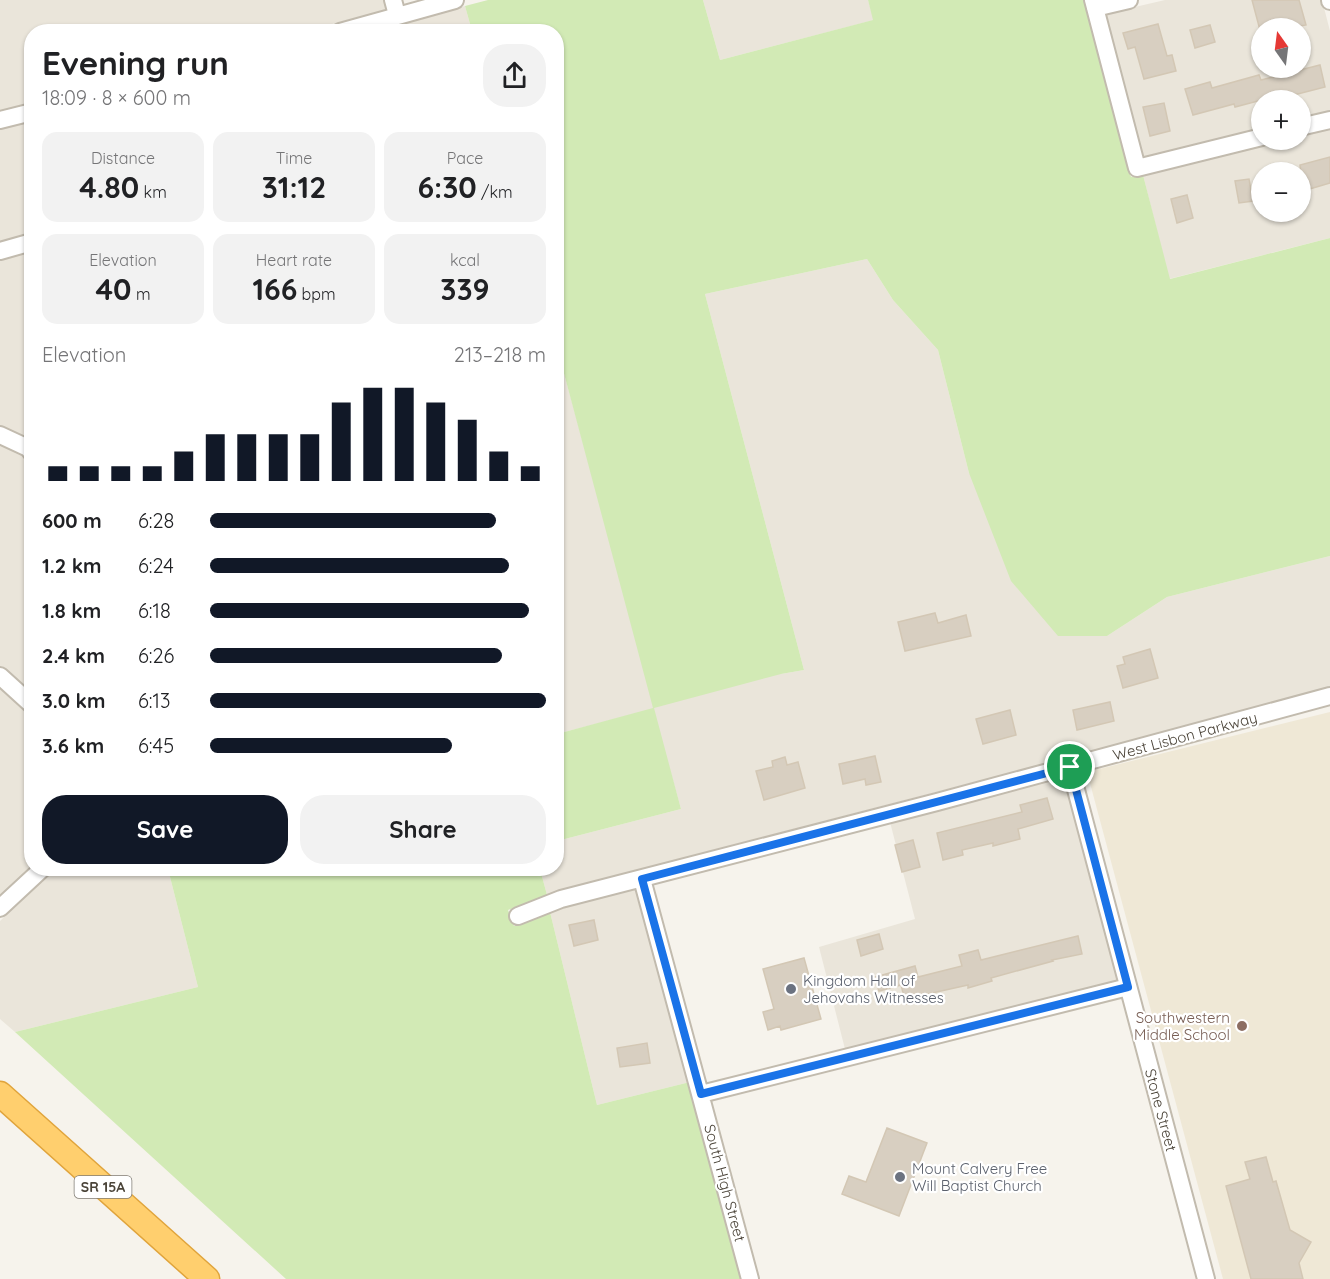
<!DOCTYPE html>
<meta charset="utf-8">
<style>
:root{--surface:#fff;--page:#f2f2f2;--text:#202124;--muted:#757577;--accent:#111827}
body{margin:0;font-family:Quicksand,sans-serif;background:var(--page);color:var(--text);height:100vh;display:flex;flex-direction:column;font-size:22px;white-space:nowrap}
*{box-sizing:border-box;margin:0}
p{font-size:20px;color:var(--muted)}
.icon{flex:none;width:33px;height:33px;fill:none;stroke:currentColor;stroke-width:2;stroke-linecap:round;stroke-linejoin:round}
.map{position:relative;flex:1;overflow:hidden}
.side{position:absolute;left:24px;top:24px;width:540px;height:852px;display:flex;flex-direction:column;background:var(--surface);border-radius:24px;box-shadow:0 2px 4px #0004}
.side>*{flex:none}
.needle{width:39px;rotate:346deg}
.controls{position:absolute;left:1251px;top:18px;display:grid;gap:12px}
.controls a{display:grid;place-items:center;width:60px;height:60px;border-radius:50%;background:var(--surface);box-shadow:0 2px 4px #0004;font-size:30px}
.pin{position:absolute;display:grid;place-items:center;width:51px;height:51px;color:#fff;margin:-26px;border:3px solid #fff;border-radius:50%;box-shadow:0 2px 6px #0007}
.round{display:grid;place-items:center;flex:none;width:63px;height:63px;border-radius:24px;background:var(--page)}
.headline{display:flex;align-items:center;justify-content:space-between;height:102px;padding:0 18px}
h1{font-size:33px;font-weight:800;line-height:45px}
.metrics{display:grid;grid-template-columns:repeat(3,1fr);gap:9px;height:102px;padding:6px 18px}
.metrics div{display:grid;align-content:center;border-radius:15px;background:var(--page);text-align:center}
.metrics b{font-size:30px;font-weight:800}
.metrics small{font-size:16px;font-weight:400}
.metrics p{font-size:16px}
.chart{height:168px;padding:12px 18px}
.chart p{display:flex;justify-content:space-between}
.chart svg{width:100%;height:108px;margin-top:6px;stroke:var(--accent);stroke-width:6}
.action{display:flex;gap:12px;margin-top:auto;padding:12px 18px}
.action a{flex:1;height:69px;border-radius:24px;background:var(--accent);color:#fff;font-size:24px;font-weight:800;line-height:69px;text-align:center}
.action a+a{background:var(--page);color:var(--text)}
ul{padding:0 18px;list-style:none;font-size:20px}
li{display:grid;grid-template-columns:96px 72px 1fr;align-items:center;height:45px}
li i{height:15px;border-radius:8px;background:var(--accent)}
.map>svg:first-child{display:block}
.residential{fill:#eae5da;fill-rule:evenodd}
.education{fill:#efe8d6}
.green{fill:#d2eab5}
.building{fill:#d8cfc1;stroke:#d3c7b4;stroke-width:1.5}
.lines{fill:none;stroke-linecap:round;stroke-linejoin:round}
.minor-casing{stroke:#c2bbae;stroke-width:20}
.highway-casing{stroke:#e0a43c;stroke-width:27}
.minor{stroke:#fff;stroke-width:16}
.highway{stroke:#ffcf6e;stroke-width:24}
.route-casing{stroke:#fff;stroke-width:12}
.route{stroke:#1a73e8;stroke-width:8}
.worship-dot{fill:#6b7280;stroke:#fff;stroke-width:2}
.education-dot{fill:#8d6e63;stroke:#fff;stroke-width:2}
.labels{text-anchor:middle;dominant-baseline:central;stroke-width:4.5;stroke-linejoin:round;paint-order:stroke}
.shield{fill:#fff;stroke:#817c74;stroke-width:1.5}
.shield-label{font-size:14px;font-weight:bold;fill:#4b4439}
.street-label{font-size:15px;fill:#4b4439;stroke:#fff}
.worship-label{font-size:15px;fill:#5b616d;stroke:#fff;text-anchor:start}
.education-label{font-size:15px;fill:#785e54;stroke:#fff;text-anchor:end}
</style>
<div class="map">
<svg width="1330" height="1279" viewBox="0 0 1330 1279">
<rect width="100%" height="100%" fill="#f6f3ec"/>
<path class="residential" d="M 0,0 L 385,0 L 388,9 L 306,31 L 32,32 L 31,103 L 0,111 Z
M 703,0 L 868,0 L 874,20 L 720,60 Z
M 1165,0 L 1322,0 L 1330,31 L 1330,111 L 1301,118 L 1300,100 L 1262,100 L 1261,128 L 1142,158 L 1105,14 ZM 1262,28 L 1300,28 L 1300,68 L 1262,68 Z
M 465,6 L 472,31 L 390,31 L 389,27 L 399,24 Z
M 31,121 L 31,233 L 0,242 L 0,129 Z
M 1330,128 L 1330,238 L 1169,279 L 1143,175 L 1286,140 L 1300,140 L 1301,136 ZM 1262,172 L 1300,172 L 1300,212 L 1262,212 Z
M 31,251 L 31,441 L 0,426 L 0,260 Z
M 867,259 L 893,300 L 938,350 L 969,473 L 1107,636 L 1167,597 L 1330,556 L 1330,687 L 1075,756 L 559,890 L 547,895 L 540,869 L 556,868 L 557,841 L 681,809 L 653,709 L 557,734 L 557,347 L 631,620 L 781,674 L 804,670 L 705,294 Z
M 0,444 L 23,455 L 31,465 L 31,695 L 0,666 Z
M 0,687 L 27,712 L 32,727 L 31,868 L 0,896 Z
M 1065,776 L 1119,980 L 845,1049 L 819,947 L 915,919 L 890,822 Z
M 54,869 L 168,869 L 198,987 L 15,1032 L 0,1019 L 0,921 Z
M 637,888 L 690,1082 L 597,1105 L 550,912 Z"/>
<path class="education" d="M 1330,712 L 1330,1279 L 1223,1279 L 1087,772 Z"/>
<path class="green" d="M 488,0 L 703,0 L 720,60 L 873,20 L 868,0 L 1086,0 L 1131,177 L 1143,175 L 1170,279 L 1330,238 L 1330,556 L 1167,597 L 1107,636 L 1058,636 L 1011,581 L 969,473 L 938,350 L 893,300 L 867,259 L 705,294 L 804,670 L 781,674 L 654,708 L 681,809 L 557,841 L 557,734 L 653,708 L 557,347 L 556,32 L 472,31 L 465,6 Z
M 168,869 L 540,869 L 547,895 L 508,910 L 514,926 L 550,912 L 597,1105 L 690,1082 L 742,1279 L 286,1279 L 15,1032 L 198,987 Z"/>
<path class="building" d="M 1252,0 L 1299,0 L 1306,25 L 1290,28 L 1288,22 L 1260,30 Z
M 1158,24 L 1167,56 L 1172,55 L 1176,71 L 1144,79 L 1135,47 L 1128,49 L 1123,33 Z
M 1210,25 L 1215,42 L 1195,48 L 1190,30 Z
M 1320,65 L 1325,87 L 1278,99 L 1277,96 L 1235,107 L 1234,104 L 1193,115 L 1185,89 L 1210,82 L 1212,88 L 1259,75 L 1261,80 Z
M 1164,103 L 1170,131 L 1150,136 L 1143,107 Z
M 1330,157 L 1330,183 L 1303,191 L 1300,165 Z
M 1249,179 L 1253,201 L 1239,203 L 1235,181 Z
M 1187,195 L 1193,218 L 1177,223 L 1171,199 Z
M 935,613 L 938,623 L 966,615 L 971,636 L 905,651 L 898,622 Z
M 1150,649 L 1158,678 L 1123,688 L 1117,666 L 1125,664 L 1123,657 Z
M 1110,702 L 1114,721 L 1077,730 L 1073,710 Z
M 1010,710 L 1016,735 L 983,744 L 976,719 Z
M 875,756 L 881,782 L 866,785 L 865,779 L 843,784 L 839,764 Z
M 785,757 L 787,765 L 798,762 L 805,788 L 764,800 L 756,771 L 773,767 L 772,761 Z
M 1047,798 L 1053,819 L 1018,829 L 1020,839 L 993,846 L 993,843 L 962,850 L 963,855 L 943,860 L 937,833 L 1022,812 L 1020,805 Z
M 913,840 L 920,867 L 902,872 L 895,845 Z
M 594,920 L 598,940 L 574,946 L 569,925 Z
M 879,934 L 883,949 L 861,956 L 857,940 Z
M 1078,936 L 1082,954 L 1052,960 L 1053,961 L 991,978 L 992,981 L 968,988 L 968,985 L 923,995 L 924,999 L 906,1004 L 901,985 L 879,991 L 875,977 L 915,966 L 918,977 L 962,966 L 959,955 L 978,950 L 981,960 Z
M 804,958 L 821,1019 L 781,1030 L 780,1026 L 768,1030 L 763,1012 L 774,1009 L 763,969 Z
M 647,1043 L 650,1063 L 620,1067 L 617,1048 Z
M 887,1128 L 927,1143 L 899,1216 L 842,1194 L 849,1176 L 866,1182 Z
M 1266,1157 L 1273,1182 L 1276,1181 L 1290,1230 L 1311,1242 L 1299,1263 L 1303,1279 L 1251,1279 L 1226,1186 L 1250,1179 L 1245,1162 Z"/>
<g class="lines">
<g class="minor-casing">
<path id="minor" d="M 393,0 L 397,15
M 1093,0 L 1137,168 L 1262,137
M 1330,0 L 1330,1
M 1095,8 L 1129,0
M 340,32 L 455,0
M 0,120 L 32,112
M 1300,127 L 1330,120
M 0,251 L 32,242
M 0,435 L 28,448 L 32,453
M 0,676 L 32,705
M 1070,767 L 1206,1279
M 642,879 L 750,1279
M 0,908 L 43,868
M 518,916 L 561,899 L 937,802 L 1330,696
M 701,1094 L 1128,987"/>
</g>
<g class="highway-casing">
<path id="highway" d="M 0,1094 L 207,1279"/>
</g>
<use href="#minor" class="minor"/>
<use href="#highway" class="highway"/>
</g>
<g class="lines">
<g class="route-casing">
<path id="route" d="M 1070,767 L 1128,987 L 701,1094 L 642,879 Z"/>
</g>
<use href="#route" class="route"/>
</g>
<g class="worship-dot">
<circle cx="791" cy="989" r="6"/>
<circle cx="900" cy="1177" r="6"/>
</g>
<circle class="education-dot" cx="1242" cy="1026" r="6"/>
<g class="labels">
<rect class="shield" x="74.5" y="1176" width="57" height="22" rx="4.5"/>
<g class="shield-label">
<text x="103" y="1187">SR 15A</text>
</g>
<g class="street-label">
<text transform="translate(1185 736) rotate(-15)">West Lisbon Parkway</text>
<text transform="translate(1161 1110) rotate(75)">Stone Street</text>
<text transform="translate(725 1183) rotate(75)">South High Street</text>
</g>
<g class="worship-label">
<text x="803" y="980">Kingdom Hall of<tspan x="803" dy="17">Jehovahs Witnesses</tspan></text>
<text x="912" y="1168">Mount Calvery Free<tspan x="912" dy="17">Will Baptist Church</tspan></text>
</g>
<g class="education-label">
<text x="1230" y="1017">Southwestern<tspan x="1230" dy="17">Middle School</tspan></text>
</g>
</g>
</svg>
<div class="controls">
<a><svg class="needle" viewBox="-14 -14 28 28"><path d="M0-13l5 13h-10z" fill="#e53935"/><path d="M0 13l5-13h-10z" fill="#757577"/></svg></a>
<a>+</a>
<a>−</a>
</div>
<div class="pin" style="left:1070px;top:767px;background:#1e9e55"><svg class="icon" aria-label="arrive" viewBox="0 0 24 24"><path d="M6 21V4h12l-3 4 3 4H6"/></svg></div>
<section class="side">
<div class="headline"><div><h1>Evening run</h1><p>18:09 · 8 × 600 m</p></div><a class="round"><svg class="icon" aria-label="share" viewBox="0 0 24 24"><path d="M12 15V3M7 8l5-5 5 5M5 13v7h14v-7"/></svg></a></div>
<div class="metrics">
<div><p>Distance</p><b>4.80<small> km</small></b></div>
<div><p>Time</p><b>31:12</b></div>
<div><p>Pace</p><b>6:30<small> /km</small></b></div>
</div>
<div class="metrics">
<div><p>Elevation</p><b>40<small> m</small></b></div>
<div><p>Heart rate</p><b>166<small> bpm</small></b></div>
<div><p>kcal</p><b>339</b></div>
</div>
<div class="chart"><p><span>Elevation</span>213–218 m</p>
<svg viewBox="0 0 160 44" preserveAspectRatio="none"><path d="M5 44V38M15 44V38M25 44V38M35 44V38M45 44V32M55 44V25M65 44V25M75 44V25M85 44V25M95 44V12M105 44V6M115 44V6M125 44V12M135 44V19M145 44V32M155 44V38"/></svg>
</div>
<ul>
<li><b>600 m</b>6:28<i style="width:85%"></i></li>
<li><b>1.2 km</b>6:24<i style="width:89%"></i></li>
<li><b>1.8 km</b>6:18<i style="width:95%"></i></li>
<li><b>2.4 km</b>6:26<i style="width:87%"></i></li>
<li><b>3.0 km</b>6:13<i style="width:100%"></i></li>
<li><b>3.6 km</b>6:45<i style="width:72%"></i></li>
</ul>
<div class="action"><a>Save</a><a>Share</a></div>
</section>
</div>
